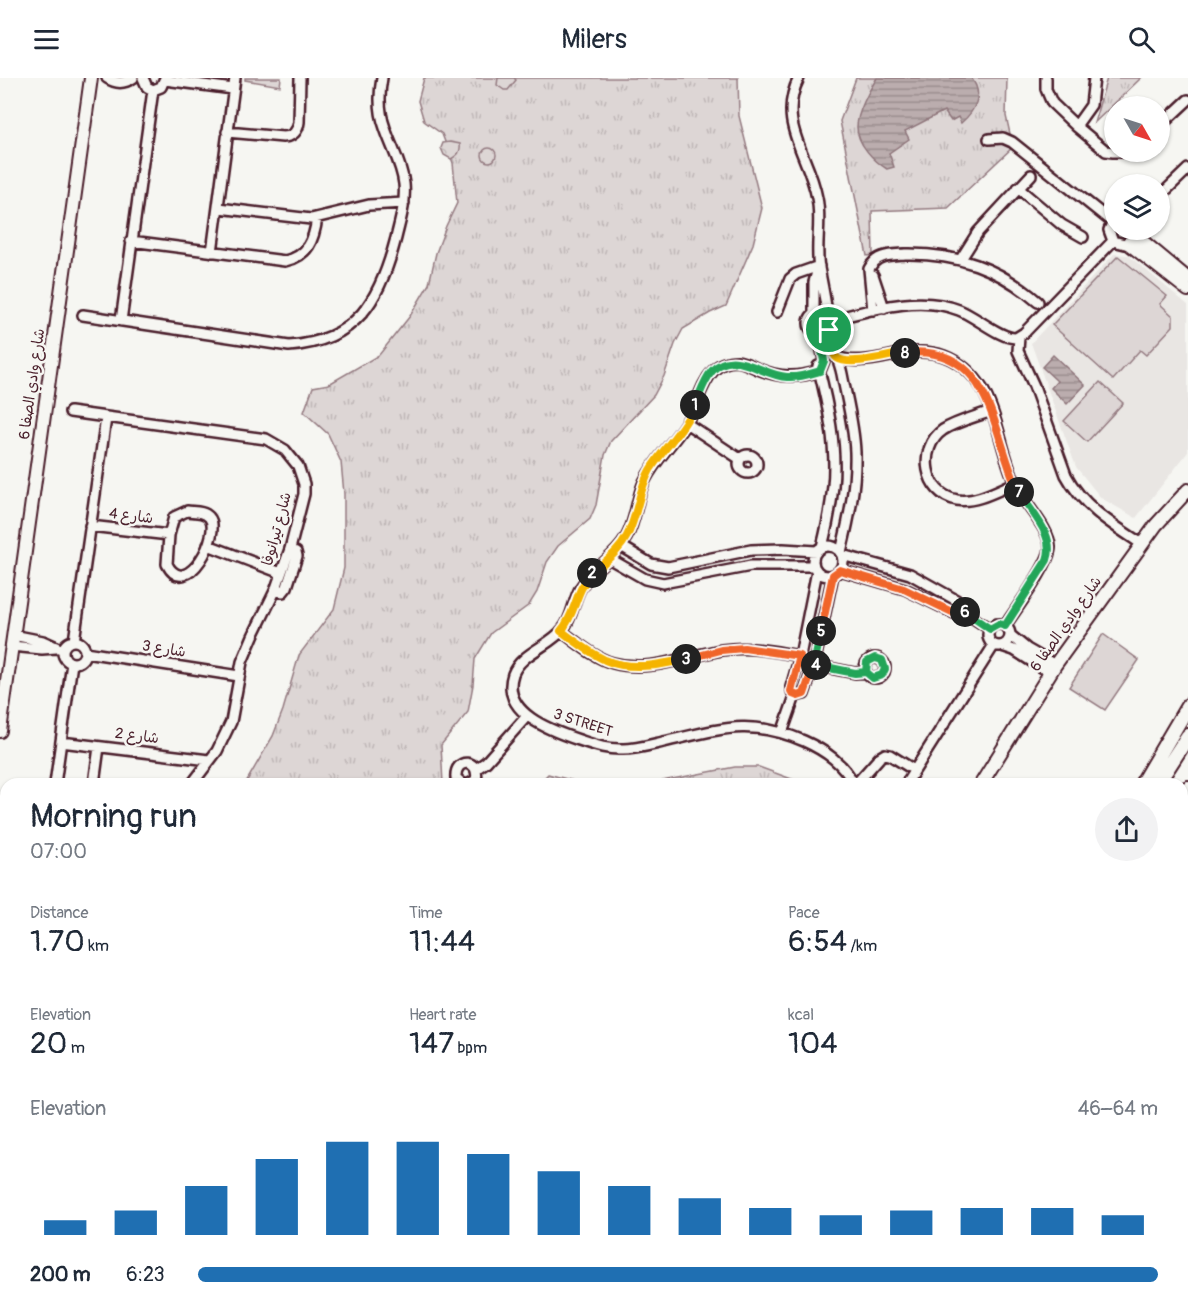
<!DOCTYPE html>
<meta charset="utf-8">
<style>
:root{--surface:#fff;--page:#f2f2f3;--text:#1f2937;--muted:#747a83;--accent:#1f6fb2}
body{margin:0;font-family:Pangolin,"Playpen Sans Arabic",sans-serif;background:var(--page);color:var(--text);height:100vh;display:flex;flex-direction:column;font-size:22px;white-space:nowrap}
*{box-sizing:border-box;margin:0}
p{font-size:20px;color:var(--muted)}
.icon{flex:none;width:33px;height:33px;fill:none;stroke:currentColor;stroke-width:2;stroke-linecap:round;stroke-linejoin:round}
.map{position:relative;flex:1;overflow:hidden}
.details{position:absolute;left:0px;top:700px;width:1188px;height:532px;display:flex;flex-direction:column;background:var(--surface);border-radius:18px 18px 0 0;box-shadow:0 2px 4px #0004}
.details>*{flex:none}
.needle{width:39px;rotate:129deg}
.tools{position:absolute;left:1104px;top:18px;display:grid;gap:12px}
.tools a{display:grid;place-items:center;width:66px;height:66px;border-radius:50%;background:var(--surface);box-shadow:0 2px 4px #0004;font-size:30px}
.pin{position:absolute;display:grid;place-items:center;width:51px;height:51px;color:#fff;margin:-26px;border:3px solid #fff;border-radius:50%;box-shadow:0 2px 6px #0007}
.km{position:absolute;width:30px;height:30px;margin:-15px;border-radius:50%;background:#222;color:#fff;font-size:16px;line-height:30px;text-align:center}
.round{display:grid;place-items:center;flex:none;width:63px;height:63px;border-radius:32px;background:var(--page)}
.summary{display:flex;align-items:center;justify-content:space-between;height:102px;padding:0 30px}
h1{font-size:33px;font-weight:600;line-height:45px}
.metrics{display:grid;grid-template-columns:repeat(3,1fr);gap:9px;height:102px;padding:6px 30px}
.metrics div{display:grid;align-content:center}
.metrics b{font-size:30px;font-weight:600}
.metrics small{font-size:16px;font-weight:400}
.metrics p{font-size:16px}
.chart{height:168px;padding:12px 30px}
.chart p{display:flex;justify-content:space-between}
.chart svg{width:100%;height:108px;margin-top:6px;stroke:var(--accent);stroke-width:6}
ul{padding:0 30px;list-style:none;font-size:20px}
li{display:grid;grid-template-columns:96px 72px 1fr;align-items:center;height:45px}
li i{height:15px;border-radius:8px;background:var(--accent)}
header{display:flex;justify-content:space-between;align-items:center;height:78px;padding:0 30px;background:var(--surface);font-size:27px;font-weight:600}
.map>svg:first-child{display:block}
.built{fill:#e9e6e3}
.grass{fill:url(#grass-tufts);stroke:#947a80;stroke-width:1.5}
.forest{fill:url(#forest-crowns);stroke:#947a80;stroke-width:1.5}
.garden{fill:#ddd6d5;stroke:#947a80;stroke-width:1.5}
.water{fill:url(#water-rules);stroke:#8e747a;stroke-width:1.5}
.lines{fill:none;stroke-linecap:round;stroke-linejoin:round}
.minor-casing{stroke:#4a1f2b;stroke-width:14}
.major-casing{stroke:#4a1f2b;stroke-width:16}
.highway-casing{stroke:#4a1f2b;stroke-width:18}
.minor{stroke:#f6f6f2;stroke-width:9}
.major{stroke:#f6f6f2;stroke-width:12}
.highway{stroke:#f6f6f2;stroke-width:14}
.split-1-casing{stroke:#fff;stroke-width:12}
.split-2-casing{stroke:#fff;stroke-width:12}
.split-3-casing{stroke:#fff;stroke-width:12}
.split-4-casing{stroke:#fff;stroke-width:12}
.split-5-casing{stroke:#fff;stroke-width:12}
.split-6-casing{stroke:#fff;stroke-width:12}
.split-7-casing{stroke:#fff;stroke-width:12}
.split-8-casing{stroke:#fff;stroke-width:12}
.split-9-casing{stroke:#fff;stroke-width:12}
.split-1{stroke:#22a559;stroke-width:8}
.split-2{stroke:#f5b400;stroke-width:8}
.split-3{stroke:#f5b400;stroke-width:8}
.split-4{stroke:#f0652b;stroke-width:8}
.split-5{stroke:#22a559;stroke-width:8}
.split-6{stroke:#f0652b;stroke-width:8}
.split-7{stroke:#22a559;stroke-width:8}
.split-8{stroke:#f0652b;stroke-width:8}
.split-9{stroke:#f5b400;stroke-width:8}
.labels{text-anchor:middle;dominant-baseline:central;stroke-width:5;stroke-linejoin:round;paint-order:stroke}
.street-label{font-size:15px;fill:#4a1f2b;stroke:#f6f6f2}
</style>
<header><svg class="icon" aria-label="menu" viewBox="0 0 24 24"><path d="M4 6h16M4 12h16M4 18h16"/></svg>Milers<svg class="icon" aria-label="search" viewBox="0 0 24 24"><circle cx="10" cy="10" r="6"/><path d="M15 15l6 6"/></svg></header>
<div class="map">
<svg width="1188" height="1232" viewBox="0 0 1188 1232">
<defs>
<pattern id="grass-tufts" width="24" height="20" patternUnits="userSpaceOnUse" patternTransform="scale(1.5)"><rect width="24" height="20" fill="#ddd6d5"/><path d="M3 7l-1-3M5 7V3M7 7l1-3M15 17l-1-3M17 17v-4M19 17l1-3" fill="none" stroke="#bfb7b7"/></pattern>
<pattern id="forest-crowns" width="20" height="18" patternUnits="userSpaceOnUse" patternTransform="scale(1.5)"><rect width="20" height="18" fill="#ddd6d5"/><path d="M2 6a3 3 0 1 1 6 0M12 15a3 3 0 1 1 6 0" fill="none" stroke="#bfb7b7"/></pattern>
<pattern id="water-rules" width="6" height="5" patternUnits="userSpaceOnUse" patternTransform="scale(1.5)"><rect width="6" height="5" fill="#bbadae"/><path d="M0 2.5h6" fill="none" stroke="#9a8c8e"/></pattern>
</defs>
<rect width="100%" height="100%" fill="#f6f6f2"/>
<filter id="ink" filterUnits="userSpaceOnUse"><feTurbulence type="fractalNoise" baseFrequency=".0167" numOctaves="2"/><feDisplacementMap in="SourceGraphic" scale="12" xChannelSelector="R" yChannelSelector="G"/><feConvolveMatrix kernelMatrix="1 2 1 2 8 2 1 2 1" color-interpolation-filters="sRGB"/></filter>
<g filter="url(#ink)">
<path class="built" d="M 1114,176 L 1128,177 L 1188,227 L 1188,374 L 1136,440 L 1101,420 L 1076,389 L 1031,265 Z"/>
<path class="grass" d="M 424,0 L 738,0 L 739,38 L 762,130 L 753,166 L 726,228 L 710,235 L 683,251 L 675,266 L 664,298 L 654,317 L 611,363 L 605,377 L 596,427 L 590,441 L 558,468 L 547,484 L 537,514 L 529,527 L 491,555 L 475,581 L 473,607 L 468,634 L 441,667 L 443,706 L 245,706 L 273,658 L 283,632 L 299,577 L 334,531 L 344,490 L 344,416 L 341,384 L 328,356 L 304,334 L 313,309 L 329,306 L 379,277 L 410,238 L 429,206 L 436,175 L 446,148 L 457,125 L 453,85 L 442,56 L 424,43 L 418,23 Z
M 856,0 L 1007,0 L 1006,38 L 1013,69 L 948,130 L 872,133 L 873,177 L 867,178 L 840,43 Z
M 1107,0 L 1141,0 L 1094,45 Z
M 735,689 L 759,689 L 805,706 L 646,706 Z
M 548,696 L 585,706 L 538,706 Z
M 6,866 L 6,913 L 0,919 L 0,867 Z"/>
<path class="forest" d="M 498,0 L 514,0 L 516,2 L 508,12 L 504,12 L 497,7 Z
M 450,64 L 460,66 C 461,74 458,77 451,81 L 444,77 L 441,70 L 443,65 Z
M482 77a7 7 0 1 1 14 0a7 7 0 1 1-14 0Z"/>
<path class="garden" d="M 245,0 L 281,0 L 280,8 L 245,2 Z
M 1118,178 L 1167,218 L 1160,226 L 1173,238 L 1173,248 L 1146,277 L 1140,272 L 1113,302 L 1052,247 Z
M 1100,304 L 1123,325 L 1087,364 L 1064,343 Z
M 1103,556 L 1139,582 L 1105,632 L 1069,609 Z"/>
<path class="water" d="M 877,0 L 971,0 C 985,16 974,34 961,45 L 958,39 L 951,43 L 944,33 L 905,53 L 909,61 L 889,75 L 894,89 L 887,91 C 874,83 857,66 857,49 C 857,35 869,12 877,0 Z
M 1053,277 L 1085,307 L 1067,326 L 1051,310 L 1057,303 L 1042,289 Z"/>
<g class="lines">
<g class="minor-casing">
<path id="minor" d="M 107,0 C 116,6 124,6 133,0
M 143,0 L 147,9 L 153,12 L 161,9 L 165,0
M 799,0 C 776,46 809,76 817,120 C 822,143 815,167 819,190 C 822,205 825,220 827,235
M 1046,0 L 1046,11 L 1052,25 L 1076,48 L 1106,73 L 1113,74 L 1126,74
M 165,2 L 233,11
M 1076,48 L 1091,27 L 1094,0
M 1160,48 L 1188,22
M 227,54 L 283,59 C 293,59 298,53 299,44 L 300,0
M 989,61 L 1003,60 L 1012,64 L 1112,144
M 1018,110 L 1062,147 L 1083,159
M 1160,118 L 1188,91
M 219,130 L 311,141 L 369,127 L 404,125
M 1114,141 L 1109,152 L 1113,163 L 1125,166 L 1132,162
M 131,163 L 285,183 C 308,178 314,162 317,140
M 212,174 L 235,0
M 961,181 L 978,154 L 1031,97
M 873,197 L 884,230
M 873,232 L 869,191 C 876,176 891,177 905,176 C 957,175 999,190 1038,224
M809 245a11 11 0 1 1 22 0a11 11 0 1 1-22 0Z
M 777,234 L 790,201 L 796,196 L 819,188
M 814,235 L 814,204 L 819,188
M 83,237 L 289,268 C 357,263 380,222 396,160 C 400,143 406,125 404,106 C 402,86 391,69 385,50 C 379,34 379,16 382,0
M 831,242 C 871,232 918,216 959,232 C 975,238 1001,261 1016,260 L 1024,255 L 1113,163
M 121,243 L 153,12
M 829,252 C 831,268 839,281 842,296 C 847,322 854,348 855,374 C 856,409 849,441 841,474
M 819,256 L 824,283 L 820,293 C 798,300 780,300 758,291 C 751,288 745,284 737,283 C 728,283 719,286 713,293 C 700,307 697,329 686,345 C 673,366 655,381 644,404 C 636,422 636,443 626,460 C 615,480 592,490 581,509 C 573,522 573,539 563,551 C 550,568 521,575 513,596 C 500,635 552,653 579,662 C 594,667 607,672 623,671 C 636,671 650,667 663,664 C 718,652 749,639 804,663 C 826,673 843,685 854,706
M 1019,259 L 1018,273 L 1034,308 L 1066,397 C 1083,429 1113,447 1142,466
M 836,279 C 871,292 908,264 944,278 C 960,284 973,296 982,310 C 1000,342 1002,381 1019,413 C 1027,429 1050,452 1050,469 C 1051,485 1015,532 1005,548
M 818,288 C 828,327 837,368 833,408 C 831,429 827,449 822,469
M 991,333 C 976,339 957,343 943,352 C 917,370 924,416 957,422 C 976,425 998,412 1015,405
M 70,334 L 266,361 L 285,372 L 298,388 L 304,406 L 304,416 L 290,471 L 275,513 L 253,558 L 242,584 L 231,644 L 217,673 L 192,706
M 686,345 L 740,381
M739 386a9 9 0 1 1 18 0a9 9 0 1 1-18 0Z
M 187,433 C 194,434 204,433 209,439 C 223,454 186,524 167,486 L 169,457 L 174,439 Z
M 90,448 L 169,457
M 208,467 L 281,495
M813 483a15 15 0 1 1 30 0a15 15 0 1 1-30 0Z
M 621,468 L 651,486 L 668,489 L 751,472 L 783,471 L 816,473
M 610,481 L 645,501 L 663,505 L 751,488 L 814,488
M 840,492 L 905,511 L 954,535 L 961,532 L 962,527 L 958,523 L 910,496 L 842,477
M 817,493 L 800,578 L 791,609 L 793,616 L 795,618 L 804,616 L 814,587 L 833,497
M 275,513 L 283,514 L 287,509 L 297,478 L 296,474 L 290,471
M 961,532 L 990,551
M988 557a11 11 0 1 1 22 0a11 11 0 1 1-22 0Z
M 561,553 C 577,564 594,580 613,585 C 650,595 686,578 722,572 C 748,568 774,573 800,578
M 13,557 L 43,563 L 63,572
M 1010,557 L 1027,571 L 1055,587
M 74,563 L 106,340
M63 574a11 11 0 1 1 22 0a11 11 0 1 1-22 0Z
M 11,568 L 42,571 L 56,570
M 1002,568 L 1014,572 L 1050,595
M 85,574 L 239,598
M865 590a10 10 0 1 1 20 0a10 10 0 1 1-20 0Z
M 814,587 L 855,595 L 866,594
M 782,655 L 795,618
M 61,664 L 209,682
M 476,691 L 486,684 L 527,638
M 55,706 L 72,585
M 94,706 L 99,669
M 463,706 L 456,700 C 454,679 481,681 476,702 L 469,706
M 856,706 L 880,679 L 885,676 L 890,677 L 914,692
M 906,706 L 994,567
M 1,831 L 6,831
M 0,1114 L 6,1114
M 155,1227 L 162,1232
M 440,1227 L 450,1232
M 79,1232 L 80,1227
M 248,1232 L 249,1227
M 297,1232 L 298,1227
M 601,1232 L 605,1227"/>
</g>
<g class="major-casing">
<path id="major" d="M 1135,157 L 1188,201
M 1128,165 L 1188,212
M 0,653 L 91,0
M 981,706 L 1055,587 L 1156,447 L 1188,412
M 674,1232 L 678,1227"/>
</g>
<g class="highway-casing">
<path id="highway" d="M 1142,706 L 1188,628
M 1157,706 L 1188,658
M 1182,720 L 1188,710
M 831,1232 L 834,1227
M 863,1232 L 866,1227"/>
</g>
<use href="#minor" class="minor"/>
<use href="#major" class="major"/>
<use href="#highway" class="highway"/>
</g>
</g>
<g class="lines" filter="url(#ink)">
<g class="split-1-casing">
<path id="split-1" d="M 695,327 C 700,316 704,302 712,293 C 734,269 762,298 787,299 C 798,300 810,296 820,293 L 824,283 L 819,256 L 829,252"/>
</g>
<g class="split-2-casing">
<path id="split-2" d="M 592,495 C 605,483 619,474 627,458 C 638,437 638,413 650,392 C 664,369 684,352 695,327"/>
</g>
<g class="split-3-casing">
<path id="split-3" d="M 592,495 C 575,512 576,536 561,553 C 575,563 590,575 605,582 C 630,593 661,587 686,581"/>
</g>
<g class="split-4-casing">
<path id="split-4" d="M 686,581 L 721,572 L 744,570 L 800,578 L 791,613 L 793,616 L 798,618 L 804,616 L 814,587 L 816,587"/>
</g>
<g class="split-5-casing">
<path id="split-5" d="M 816,587 L 855,595 L 866,594 L 873,600 L 882,597 L 885,591 L 882,582 L 875,580 L 867,584 L 866,594 L 855,595 L 814,587 L 821,553"/>
</g>
<g class="split-6-casing">
<path id="split-6" d="M 821,553 L 833,497 L 840,492 L 904,511 L 954,535 L 962,532 L 965,534"/>
</g>
<g class="split-7-casing">
<path id="split-7" d="M 965,534 L 990,551 L 999,546 L 1005,548 L 1047,482 C 1056,457 1031,435 1019,414"/>
</g>
<g class="split-8-casing">
<path id="split-8" d="M 905,275 C 994,265 991,356 1019,414"/>
</g>
<g class="split-9-casing">
<path id="split-9" d="M 829,252 C 830,260 831,275 837,280 C 850,289 890,277 905,275"/>
</g>
<use href="#split-1" class="split-1"/>
<use href="#split-2" class="split-2"/>
<use href="#split-3" class="split-3"/>
<use href="#split-4" class="split-4"/>
<use href="#split-5" class="split-5"/>
<use href="#split-6" class="split-6"/>
<use href="#split-7" class="split-7"/>
<use href="#split-8" class="split-8"/>
<use href="#split-9" class="split-9"/>
</g>
<g class="labels">
<g class="street-label">
<text transform="translate(32 306) rotate(-82)">شارع وادي الصفا 6</text>
<text transform="translate(131 438) rotate(7)">شارع 4</text>
<text transform="translate(277 451) rotate(-75)">شارع تيرانوفا</text>
<text transform="translate(1066 546) rotate(-55)">شارع وادي الصفا 6</text>
<text transform="translate(164 571) rotate(9)">شارع 3</text>
<text transform="translate(583 645) rotate(18)">3 STREET</text>
<text transform="translate(137 658) rotate(7)">شارع 2</text>
</g>
</g>
</svg>
<div class="tools">
<a><svg class="needle" viewBox="-14 -14 28 28"><path d="M0-13l5 13h-10z" fill="#e53935"/><path d="M0 13l5-13h-10z" fill="#747a83"/></svg></a>
<a><svg class="icon" aria-label="layers" viewBox="0 0 24 24"><path d="M12 4l9 5-9 5-9-5zM3 14l9 5 9-5"/></svg></a>
</div>
<div class="pin" style="left:829px;top:252px;background:#1e9e55"><svg class="icon" aria-label="arrive" viewBox="0 0 24 24"><path d="M6 21V4h12l-3 4 3 4H6"/></svg></div>
<b class="km" style="left:695px;top:327px">1</b>
<b class="km" style="left:592px;top:495px">2</b>
<b class="km" style="left:686px;top:581px">3</b>
<b class="km" style="left:816px;top:587px">4</b>
<b class="km" style="left:821px;top:553px">5</b>
<b class="km" style="left:965px;top:534px">6</b>
<b class="km" style="left:1019px;top:414px">7</b>
<b class="km" style="left:905px;top:275px">8</b>
<section class="details">
<div class="summary"><div><h1>Morning run</h1><p>07:00</p></div><a class="round"><svg class="icon" aria-label="share" viewBox="0 0 24 24"><path d="M12 15V3M7 8l5-5 5 5M5 13v7h14v-7"/></svg></a></div>
<div class="metrics">
<div><p>Distance</p><b>1.70<small> km</small></b></div>
<div><p>Time</p><b>11:44</b></div>
<div><p>Pace</p><b>6:54<small> /km</small></b></div>
</div>
<div class="metrics">
<div><p>Elevation</p><b>20<small> m</small></b></div>
<div><p>Heart rate</p><b>147<small> bpm</small></b></div>
<div><p>kcal</p><b>104</b></div>
</div>
<div class="chart"><p><span>Elevation</span>46–64 m</p>
<svg viewBox="0 0 160 44" preserveAspectRatio="none"><path d="M5 44V38M15 44V34M25 44V24M35 44V13M45 44V6M55 44V6M65 44V11M75 44V18M85 44V24M95 44V29M105 44V33M115 44V36M125 44V34M135 44V33M145 44V33M155 44V36"/></svg>
</div>
<ul>
<li><b>200 m</b>6:23<i style="width:100%"></i></li>
</ul>
</section>
</div>
